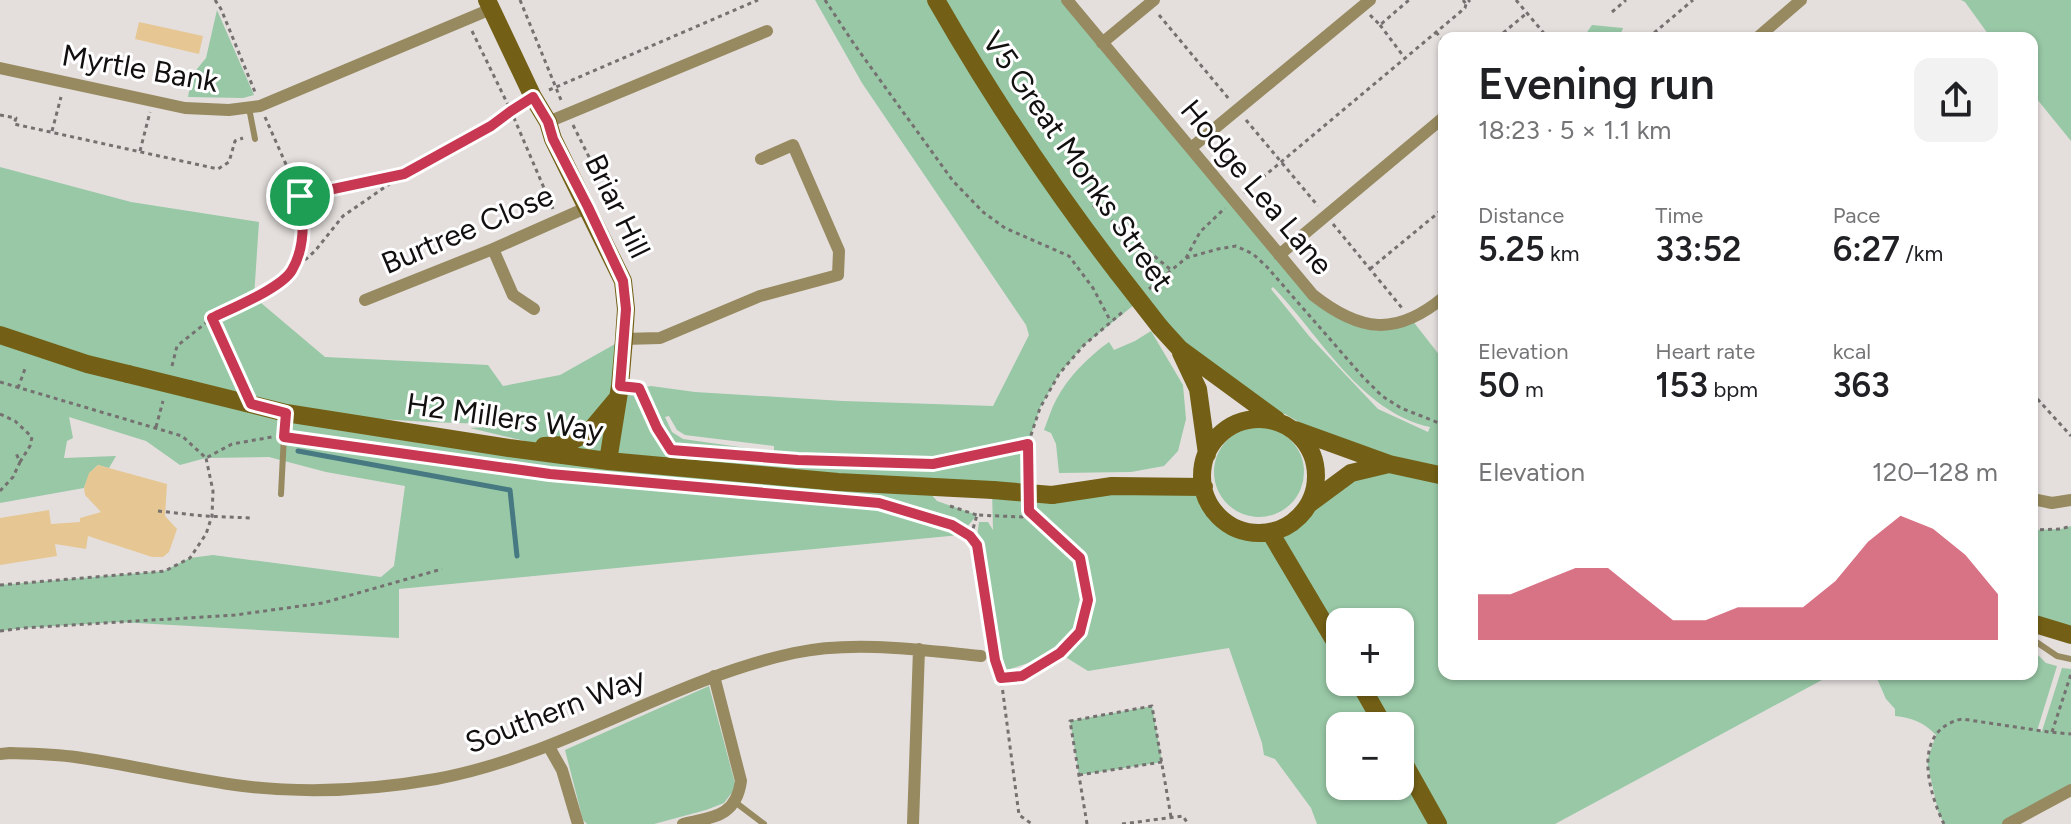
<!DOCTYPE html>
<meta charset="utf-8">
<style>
:root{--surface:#fff;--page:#f2f2f2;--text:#202124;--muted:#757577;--accent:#c83852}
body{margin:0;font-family:Figtree,sans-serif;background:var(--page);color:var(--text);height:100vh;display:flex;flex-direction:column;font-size:30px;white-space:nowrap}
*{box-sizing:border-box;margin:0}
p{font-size:26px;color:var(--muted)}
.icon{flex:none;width:44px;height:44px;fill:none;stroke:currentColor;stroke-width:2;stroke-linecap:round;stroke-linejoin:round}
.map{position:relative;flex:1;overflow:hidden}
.drawer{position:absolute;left:1438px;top:32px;width:600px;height:648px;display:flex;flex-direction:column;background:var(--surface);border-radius:16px;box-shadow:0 2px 6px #0004}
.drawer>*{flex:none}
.buttons{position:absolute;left:1326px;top:608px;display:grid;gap:16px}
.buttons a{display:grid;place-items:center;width:88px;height:88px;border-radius:16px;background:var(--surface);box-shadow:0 2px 6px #0004;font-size:40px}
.pin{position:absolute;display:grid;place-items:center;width:68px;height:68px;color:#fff;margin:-34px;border:4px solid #fff;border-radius:50%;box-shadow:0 2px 8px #0007}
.round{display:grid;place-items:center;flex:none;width:84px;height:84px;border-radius:16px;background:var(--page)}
.headline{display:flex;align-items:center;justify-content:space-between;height:136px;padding:0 40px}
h1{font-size:44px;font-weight:600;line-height:60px}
.metrics{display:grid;grid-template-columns:repeat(3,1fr);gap:12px;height:136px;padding:8px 40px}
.metrics div{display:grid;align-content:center}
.metrics b{font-size:34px;font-weight:600}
.metrics small{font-size:22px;font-weight:400}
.metrics p{font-size:22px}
.chart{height:224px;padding:16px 40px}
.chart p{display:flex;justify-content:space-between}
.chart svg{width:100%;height:144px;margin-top:8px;fill:var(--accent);opacity:.7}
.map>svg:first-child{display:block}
.green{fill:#98c8a6;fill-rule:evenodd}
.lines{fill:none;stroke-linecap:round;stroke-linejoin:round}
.stream{stroke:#467981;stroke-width:5}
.building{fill:#e6c793}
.path{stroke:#757170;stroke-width:3;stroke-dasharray:4 4;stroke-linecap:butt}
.lane{stroke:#978a60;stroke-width:6}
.street{stroke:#978a60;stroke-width:12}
.secondary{stroke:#736016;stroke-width:18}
.secondary-bridge{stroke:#736016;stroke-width:18}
.route-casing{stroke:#fff;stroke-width:16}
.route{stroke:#c83852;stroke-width:10}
.labels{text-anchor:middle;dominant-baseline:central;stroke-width:6;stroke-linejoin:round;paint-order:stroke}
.street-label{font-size:30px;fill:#12100f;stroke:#fff}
</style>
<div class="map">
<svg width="2071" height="824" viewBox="0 0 2071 824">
<rect width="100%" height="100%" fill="#e4dfdd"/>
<path class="green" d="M 815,0 L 1067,0 L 1313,295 L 1354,321 L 1412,320 L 1444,361 L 1444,674 L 1833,674 L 1555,824 L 1317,824 L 1311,808 L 1275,759 L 1264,755 L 1262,743 L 1229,648 L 1088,671 L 1059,653 L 1004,671 L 993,607 L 977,538 L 979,522 L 988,522 L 993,530 L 992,490 L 925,487 L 937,501 L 977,515 L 960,535 L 399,589 L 399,638 L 119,622 L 23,628 L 0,631 L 0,585 L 164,571 L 190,558 L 213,555 L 381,577 L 394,566 L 405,486 L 326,472 L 269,457 L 206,458 L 180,465 L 146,441 L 69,417 L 73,438 L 67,441 L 64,458 L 116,456 L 109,468 L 98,465 C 89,472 88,478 84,488 L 0,503 L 0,167 L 131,202 L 259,222 L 254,297 L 325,357 L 488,365 L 503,386 L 560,375 L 624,339 L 620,386 L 639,388 L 651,386 L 695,392 L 843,401 L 993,406 L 1029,335 L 1026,325 L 862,83 ZM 1273,287 C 1319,334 1360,412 1430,427 L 1428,432 L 1378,409 L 1309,336 L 1271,289 ZM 1139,301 L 1180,349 L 1256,410 L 1285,414 L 1377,467 L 1309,504 L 1299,517 L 1290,524 L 1270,532 L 1258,533 L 1243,530 L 1230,525 L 1214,510 L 1204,487 L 1030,491 L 1028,444 L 1040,408 L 1059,374 L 1084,345 ZM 299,414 L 428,422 L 521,425 L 470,428 L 596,458 ZM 669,416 L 677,430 L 685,435 L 774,446 L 774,452 L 683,439 L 672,432 L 665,417 ZM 1340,622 L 1400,622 L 1400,682 L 1340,682 ZM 1340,726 L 1400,726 L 1400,786 L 1340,786 Z
M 1961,0 L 2071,0 L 2071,141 L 2032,93 L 2032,38 L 1991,38 L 1965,2 Z
M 217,10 L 254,95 L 243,98 L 188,97 L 192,75 L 206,58 Z
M 1592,25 L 1623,28 L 1619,38 L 1583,38 Z
M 1151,331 L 1183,385 L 1186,419 L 1178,451 L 1164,466 L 1131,472 L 1059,473 L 1056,444 L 1051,433 L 1044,430 C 1048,420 1051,409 1056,400 C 1068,377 1088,357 1109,342 L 1114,350 L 1135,341 Z
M1214 472a45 45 0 1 1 90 0a45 45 0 1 1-90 0Z
M 2071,526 L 2071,635 L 2032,623 L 2032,530 L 2061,529 Z
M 2032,649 L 2046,663 L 2057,666 L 2037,731 L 2042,731 L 2062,668 L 2071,669 L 2071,790 L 2008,824 L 1944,824 L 1938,811 L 1927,761 L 1936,735 C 1923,722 1913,718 1895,716 L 1895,709 L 1886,699 L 1875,674 L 2032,674 Z
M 709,686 L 736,787 L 724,803 L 706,810 L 654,824 L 587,824 L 583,820 L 565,750 Z
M 1152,706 L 1162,762 L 1079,775 L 1070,721 Z"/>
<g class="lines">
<path class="stream" d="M 298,451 L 510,490 L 517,556"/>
</g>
<path class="building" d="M 139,22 L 203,36 L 199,54 L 135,39 Z
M 98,465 L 167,484 L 165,516 L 177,529 L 169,552 L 163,557 L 152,557 L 88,536 L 86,549 L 55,544 L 57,556 L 0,565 L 0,518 L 49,510 L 51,524 L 80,522 L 80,518 L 101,512 L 85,495 L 84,488 L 89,473 Z"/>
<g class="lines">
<path class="path" d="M 215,0 L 221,9 L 255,92
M 520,0 L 561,100
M 825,0 L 854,44 L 953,181 L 983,212 L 1005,228 L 1069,256 L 1093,288 L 1111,322
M 1463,0 L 1466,4 L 1470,0
M 1516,0 L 1548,38
M 1612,12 L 1626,0
M 1159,15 L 1229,99
M 1370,15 L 1380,25 L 1409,0
M 1380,25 L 1404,57
M 472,31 L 511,111 L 553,209
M 1436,32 L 1444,42
M 1497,38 L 1527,13
M 1648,38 L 1693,0
M 549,90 L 758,0
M 0,115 L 16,118 L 14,124 L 218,169 L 229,162 L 235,141 L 243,138
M 265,117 L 300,196 L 400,175
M 1246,120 L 1318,206
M 573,125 L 597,173
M 52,131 L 61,97
M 140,151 L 150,112
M 1244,193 L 1465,8 L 1466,4
M 1093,205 L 1171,270
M 1333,224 L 1402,308
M 1186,258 L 1200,232 L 1225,208
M 1370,269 L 1444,208
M 292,270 C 301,242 306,226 300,196
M 1149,289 L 1186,258 L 1218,249 L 1236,246 L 1253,254 L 1267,267 L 1363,377 L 1382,396 L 1401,408 L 1444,425
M 212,318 L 242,384
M 172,366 L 177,346 L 212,318 L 275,287 L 315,251 L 343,216 L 404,174 L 491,126 L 521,105
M 0,382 L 182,436 L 206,458 L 232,444 L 272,437
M 18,388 L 26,366
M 637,388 L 639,388 L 657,428 L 671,450
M 2032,393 L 2071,436
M 0,414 L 15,421 L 32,437 L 30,446 L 20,462
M 156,427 L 163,401
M 295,438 L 550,474 L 589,477
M 782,458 L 933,464 L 1028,444
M 1029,475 L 1028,444 L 1040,408 L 1059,374 L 1084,345 L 1125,310
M 0,491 L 13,477 L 20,462 L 15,451
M 864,502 L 879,503 L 952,525 L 970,536 L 977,545 L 994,648
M 950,506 L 977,515
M 158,511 L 204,516 L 252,518
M 2032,530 L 2061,529 L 2071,526
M 971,536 L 977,515 L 1022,517 L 1029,511
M 0,585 L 165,571 L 190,558 L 206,534 L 212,516 L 213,491 L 206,458
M 0,631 L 23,628 L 235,615 L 323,603 L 442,569
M 995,659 L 1001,678 L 1019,815 L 1032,824
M 1001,678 L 1022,676 L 1060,653 L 1080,632 L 1088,600 L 1080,558 L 1029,511
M 2052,732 L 2071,674
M 1079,775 L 1162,762
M 1087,824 L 1070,721 L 1152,706 L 1171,817
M 1122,824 L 1183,816 L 1188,824
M 1944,824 C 1928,791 1911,730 1962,719 L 2049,732 L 2071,734"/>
<path class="lane" d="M 249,108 L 255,139
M 281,494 L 285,416
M 2032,639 L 2057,656 L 2071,659
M 735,802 L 764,824"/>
<path class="street" d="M 1067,0 L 1313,295 C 1360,332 1396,337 1444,297
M 1757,38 L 1801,0
M 1102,43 L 1154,0
M 0,68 L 185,108 L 229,110 L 260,106 L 491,9
M 548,122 L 767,31
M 1191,148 L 1370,0
M 493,249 L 513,295 L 534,309
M 1279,255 L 1444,117
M 365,300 L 493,249 L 588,207
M 624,339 L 660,338 L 760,296 L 838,275 L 839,251 L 793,145 L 761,159
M 2032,499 L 2052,503 L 2071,500
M 549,747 L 562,770 L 578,824
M 0,754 L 10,753 C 34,754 59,754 82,758 C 136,766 189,779 243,786 C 307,794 373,790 436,779 C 562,756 669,680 794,653 C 853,640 921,650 981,656
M 683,824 C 713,817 736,817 741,781 L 714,676
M 913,824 L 919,649
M 2008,824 L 2071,790"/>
<path class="secondary" d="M 487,0 L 533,97 L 548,122 L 553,139 L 623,281 L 626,309 L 624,339 L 620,386 L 608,461
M 936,0 C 991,96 1051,186 1118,273
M 1160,327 L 1180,349 L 1277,420
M 0,335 L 87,364 L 128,374
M 1181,353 L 1198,389 L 1207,454
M 189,389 L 286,413 L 509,448 L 608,461 L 838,482 L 993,490
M1202 476a57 57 0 1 1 114 0a57 57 0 1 1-114 0Z
M 1295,430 L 1389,464 L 1444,476
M 544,446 L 564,445 L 590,431 L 616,400
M 1052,495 L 1112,486 L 1204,487
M 1309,504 L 1351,473 L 1389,464
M 1270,532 L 1340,650
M 2032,623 L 2071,635
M 1359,682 L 1384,726
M 1400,756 L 1438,824"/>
<path class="secondary-bridge" d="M 1118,273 L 1160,327
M 128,374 L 189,389
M 993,490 L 1052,495"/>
</g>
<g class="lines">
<g class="route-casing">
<path id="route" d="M 533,97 L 548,122 L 553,139 L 588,207 L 623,281 L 626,309 L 620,386 L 639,388 L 657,428 L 671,450 L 798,460 L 933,464 L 1028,444 L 1029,511 L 1080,558 L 1088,600 L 1080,632 L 1060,653 L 1022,676 L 1001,678 L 995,660 L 977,545 L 970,536 L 952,525 L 879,503 L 550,474 L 284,437 L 286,413 L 251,404 L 212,318 C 232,308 282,288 292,270 C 305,248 304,219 300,196 L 404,174 L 491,126 L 511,111 Z"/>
</g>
<use href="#route" class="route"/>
</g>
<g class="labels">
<g class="street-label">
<text transform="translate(140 68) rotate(10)">Myrtle Bank</text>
<text transform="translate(1078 161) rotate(55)">V5 Great Monks Street</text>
<text transform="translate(1257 187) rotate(50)">Hodge Lea Lane</text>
<text transform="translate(618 206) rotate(64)">Briar Hill</text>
<text transform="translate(467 229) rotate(-23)">Burtree Close</text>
<text transform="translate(505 417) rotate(8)">H2 Millers Way</text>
<text transform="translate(555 710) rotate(-21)">Southern Way</text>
</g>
</g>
</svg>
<div class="buttons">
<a>+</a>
<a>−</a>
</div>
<div class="pin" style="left:300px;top:196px;background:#1e9e55"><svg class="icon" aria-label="arrive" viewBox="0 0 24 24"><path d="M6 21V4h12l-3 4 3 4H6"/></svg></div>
<section class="drawer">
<div class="headline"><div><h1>Evening run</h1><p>18:23 · 5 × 1.1 km</p></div><a class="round"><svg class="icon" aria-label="share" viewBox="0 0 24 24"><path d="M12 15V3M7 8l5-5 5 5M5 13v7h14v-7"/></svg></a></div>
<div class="metrics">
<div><p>Distance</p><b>5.25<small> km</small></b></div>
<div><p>Time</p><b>33:52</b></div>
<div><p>Pace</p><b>6:27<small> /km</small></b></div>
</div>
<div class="metrics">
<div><p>Elevation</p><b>50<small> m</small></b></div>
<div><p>Heart rate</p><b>153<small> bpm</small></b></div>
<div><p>kcal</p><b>363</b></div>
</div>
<div class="chart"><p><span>Elevation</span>120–128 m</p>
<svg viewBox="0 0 160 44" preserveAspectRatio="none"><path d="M0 44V30L10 30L20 26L30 22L40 22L50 30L60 38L70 38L80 34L90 34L100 34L110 26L120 14L130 6L140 10L150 18L160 30V44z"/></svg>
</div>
</section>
</div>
